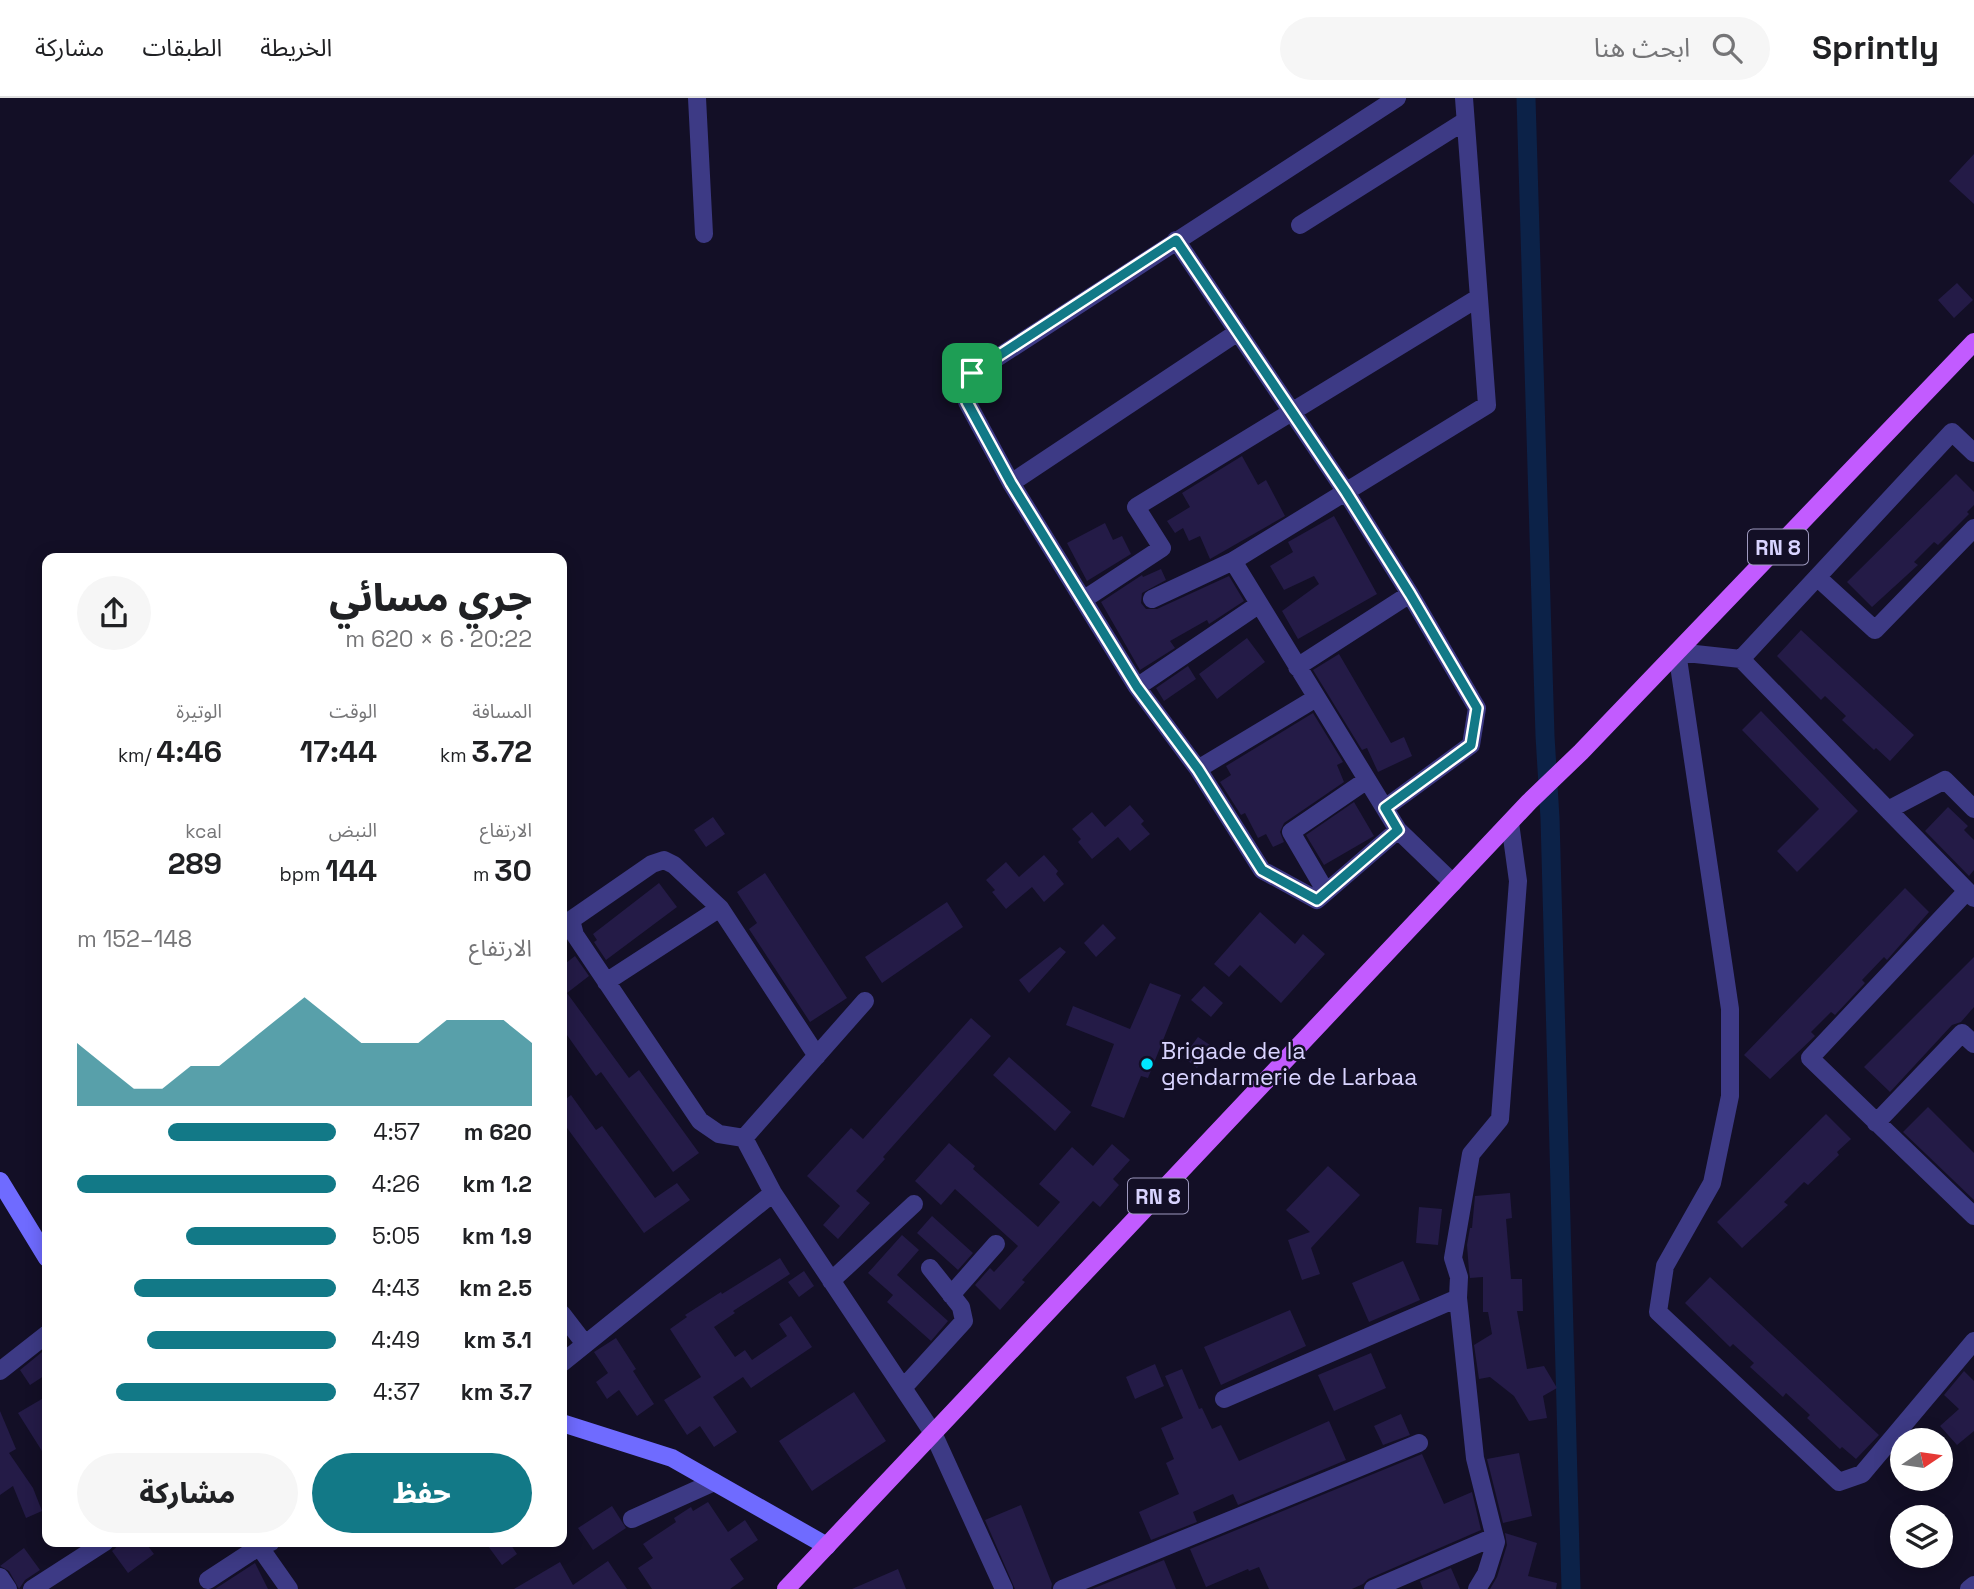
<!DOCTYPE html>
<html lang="ar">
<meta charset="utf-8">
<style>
:root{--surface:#fff;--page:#f6f6f6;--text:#202124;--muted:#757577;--line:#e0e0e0;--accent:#127987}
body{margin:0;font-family:"Space Grotesk","Noto Sans Arabic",sans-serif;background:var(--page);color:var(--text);direction:rtl;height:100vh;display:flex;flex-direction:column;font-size:26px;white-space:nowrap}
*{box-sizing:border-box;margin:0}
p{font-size:23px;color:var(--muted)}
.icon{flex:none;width:38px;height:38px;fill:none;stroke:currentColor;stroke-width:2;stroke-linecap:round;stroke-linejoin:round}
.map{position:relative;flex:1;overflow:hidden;direction:ltr}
.side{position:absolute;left:42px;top:455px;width:525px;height:994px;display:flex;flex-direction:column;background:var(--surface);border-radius:14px;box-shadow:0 4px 18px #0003;direction:rtl}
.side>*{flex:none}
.needle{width:46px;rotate:77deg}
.fabs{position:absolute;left:1890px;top:1330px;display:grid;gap:14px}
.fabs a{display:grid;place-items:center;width:63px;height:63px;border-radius:50%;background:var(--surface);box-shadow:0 4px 18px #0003;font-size:35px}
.pin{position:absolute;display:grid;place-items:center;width:60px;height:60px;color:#fff;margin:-30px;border-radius:14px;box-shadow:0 4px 10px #0006}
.round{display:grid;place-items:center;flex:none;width:74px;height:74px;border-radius:37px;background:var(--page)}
.head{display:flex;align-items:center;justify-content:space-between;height:119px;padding:0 35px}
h1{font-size:38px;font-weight:800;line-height:52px}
.stats{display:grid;grid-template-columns:repeat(3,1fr);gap:10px;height:119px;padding:7px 35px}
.stats div{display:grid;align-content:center}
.stats b{font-size:30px;font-weight:800}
.stats small{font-size:19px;font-weight:400}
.stats p{font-size:19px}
.chart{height:196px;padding:14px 35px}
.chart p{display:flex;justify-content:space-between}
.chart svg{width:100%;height:126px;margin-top:7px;fill:var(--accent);opacity:.7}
.action{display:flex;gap:14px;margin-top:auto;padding:14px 35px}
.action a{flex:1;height:80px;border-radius:42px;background:var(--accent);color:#fff;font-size:28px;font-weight:800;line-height:80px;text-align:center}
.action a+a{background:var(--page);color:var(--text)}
ul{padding:0 35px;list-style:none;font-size:23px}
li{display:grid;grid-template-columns:112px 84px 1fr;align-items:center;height:52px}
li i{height:18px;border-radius:9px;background:var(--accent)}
header{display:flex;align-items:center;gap:42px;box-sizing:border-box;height:98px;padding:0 35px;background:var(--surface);border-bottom:2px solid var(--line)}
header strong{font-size:33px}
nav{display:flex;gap:38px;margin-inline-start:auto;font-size:24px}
.search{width:490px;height:63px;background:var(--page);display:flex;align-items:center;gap:18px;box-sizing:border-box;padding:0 24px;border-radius:38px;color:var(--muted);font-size:26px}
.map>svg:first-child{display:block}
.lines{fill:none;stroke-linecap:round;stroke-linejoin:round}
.canal{stroke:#0c2248;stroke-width:19}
.building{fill:#241b47}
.minor{stroke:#3d3a85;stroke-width:18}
.tertiary{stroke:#3d3a85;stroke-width:18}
.secondary{stroke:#6f6bff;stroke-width:18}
.primary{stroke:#c25bff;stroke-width:18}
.route-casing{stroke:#fff;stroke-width:14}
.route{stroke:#127987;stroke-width:9}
.poi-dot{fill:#00e5ff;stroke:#130f26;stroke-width:2.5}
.labels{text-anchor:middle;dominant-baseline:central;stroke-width:5;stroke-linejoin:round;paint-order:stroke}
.shield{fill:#130f26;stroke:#9e99be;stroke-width:2}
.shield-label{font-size:21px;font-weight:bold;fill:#d9d4ff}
.poi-label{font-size:23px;fill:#d9d4ff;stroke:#130f26;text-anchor:start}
</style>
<header>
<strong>Sprintly</strong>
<div class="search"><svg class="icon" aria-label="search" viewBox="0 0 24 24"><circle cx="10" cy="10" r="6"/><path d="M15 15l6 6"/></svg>ابحث هنا</div>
<nav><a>الخريطة</a><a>الطبقات</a><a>مشاركة</a></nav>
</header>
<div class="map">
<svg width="1974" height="1491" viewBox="0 0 1974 1491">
<rect width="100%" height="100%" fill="#130f26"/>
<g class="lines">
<path class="canal" d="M 1526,0 L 1545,638 L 1550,720 L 1571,1491"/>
</g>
<path class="building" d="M 1974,56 L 1974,106 L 1949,83 Z
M 1957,185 L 1973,202 L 1954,220 L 1938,202 Z
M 1242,358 L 1258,387 L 1266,382 L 1285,418 L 1210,461 L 1200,438 L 1189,443 L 1183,430 L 1175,435 L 1167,423 L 1190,409 L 1182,395 Z
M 1956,376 L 1974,394 L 1974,407 L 1967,414 L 1969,416 L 1938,447 L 1934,444 L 1914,464 L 1918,467 L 1872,509 L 1847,484 Z
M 1334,418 L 1377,496 L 1298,541 L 1282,513 L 1319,486 L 1314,478 L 1284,492 L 1270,468 L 1293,454 L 1288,444 Z
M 1105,425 L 1113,442 L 1122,438 L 1131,456 L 1087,483 L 1067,445 Z
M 1161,471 L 1166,482 L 1142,495 L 1141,505 L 1146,511 L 1157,511 L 1229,478 L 1244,503 L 1209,526 L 1207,522 L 1170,543 L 1175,550 L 1140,572 L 1101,504 L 1142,477 L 1143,479 Z
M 1801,532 L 1914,637 L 1890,663 L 1876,650 L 1874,652 L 1842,622 L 1846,618 L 1825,598 L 1821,602 L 1777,558 Z
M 1247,540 L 1265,564 L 1217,601 L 1199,576 Z
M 1339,556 L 1391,645 L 1404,639 L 1412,658 L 1378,674 L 1367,650 L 1362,652 L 1313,572 Z
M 1188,568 L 1196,581 L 1164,603 L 1156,590 Z
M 1761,613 L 1858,713 L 1797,774 L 1777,753 L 1819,711 L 1742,632 Z
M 1313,615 L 1343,664 L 1337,667 L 1344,684 L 1284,725 L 1280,734 L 1284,744 L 1273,749 L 1266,736 L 1258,740 L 1245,715 L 1241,717 L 1220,684 L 1231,677 L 1226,668 Z
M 1354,704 L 1374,738 L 1324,767 L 1306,737 Z
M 1130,707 L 1144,723 L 1141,726 L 1150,736 L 1130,753 L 1118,739 L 1092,761 L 1078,744 L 1081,741 L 1072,731 L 1092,714 L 1105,729 Z
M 1948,709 L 1968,728 L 1964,732 L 1974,742 L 1974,772 L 1969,778 L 1925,733 Z
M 713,719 L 725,736 L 706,749 L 694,732 Z
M 1044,757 L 1058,773 L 1056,776 L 1064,786 L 1044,804 L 1032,789 L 1006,811 L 992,794 L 995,792 L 986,782 L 1006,764 L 1019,779 Z
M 765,775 L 847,900 L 810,924 L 749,831 L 757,825 L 737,794 Z
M 659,785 L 677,809 L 606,862 L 594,844 L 597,842 L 593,836 Z
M 1905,790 L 1929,814 L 1887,862 L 1884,859 L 1862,882 L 1865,885 L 1835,917 L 1831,914 L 1811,934 L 1815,938 L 1770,981 L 1744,957 Z
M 947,804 L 963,829 L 882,885 L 865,859 Z
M 1260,814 L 1295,846 L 1303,836 L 1325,856 L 1281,905 L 1240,867 L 1229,879 L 1214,866 Z
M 1103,826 L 1116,840 L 1096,859 L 1084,845 Z
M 1060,849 L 1066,854 L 1029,895 L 1019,882 Z
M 575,858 L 589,878 L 567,895 L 629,980 L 639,972 L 699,1055 L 673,1074 L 601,974 L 596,978 L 562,930 L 562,868 Z
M 1974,859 L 1974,909 L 1961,924 L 1952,927 L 1890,994 L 1864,969 Z
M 1150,885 L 1181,897 L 1148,980 L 1141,978 L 1124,1020 L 1091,1008 L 1114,946 L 1066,927 L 1073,908 L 1130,931 Z
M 1204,888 L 1223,905 L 1211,919 L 1191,902 Z
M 971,920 L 991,938 L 883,1059 L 885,1061 L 856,1093 L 870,1105 L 838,1141 L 823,1127 L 840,1108 L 807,1078 L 851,1030 L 863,1041 Z
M 1198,939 L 1213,949 L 1197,970 L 1183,959 Z
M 1009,959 L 1071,1014 L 1055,1033 L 993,977 Z
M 571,997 L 596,1032 L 602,1028 L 655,1100 L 677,1085 L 690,1102 L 644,1135 L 562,1023 L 562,1004 Z
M 1928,1009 L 1974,1055 L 1974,1102 L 1903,1034 Z
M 1826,1016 L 1851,1041 L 1837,1054 L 1839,1057 L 1808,1087 L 1804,1084 L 1784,1104 L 1788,1107 L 1742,1150 L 1717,1124 Z
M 949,1045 L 975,1068 L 973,1071 L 1038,1129 L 1060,1104 L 1039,1086 L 1072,1049 L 1093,1068 L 1112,1046 L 1130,1062 L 1113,1081 L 1119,1087 L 1100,1109 L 1093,1103 L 1022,1182 L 1025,1184 L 1000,1212 L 975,1187 L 990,1170 L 994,1174 L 1018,1148 L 955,1091 L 941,1107 L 915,1083 Z
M 1328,1068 L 1360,1097 L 1311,1150 L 1320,1176 L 1302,1182 L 1288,1142 L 1310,1134 L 1286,1112 Z
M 1510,1095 L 1512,1120 L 1506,1121 L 1511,1181 L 1522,1181 L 1523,1213 L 1517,1213 L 1527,1271 L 1544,1268 L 1557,1290 L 1543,1298 L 1547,1320 L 1529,1323 L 1514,1298 L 1490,1279 L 1479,1281 L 1474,1247 L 1492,1236 L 1488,1214 L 1483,1214 L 1483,1179 L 1470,1180 L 1469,1173 L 1467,1147 L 1470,1130 L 1472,1130 L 1475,1098 Z
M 1419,1109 L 1442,1111 L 1438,1147 L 1416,1145 Z
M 932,1118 L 973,1155 L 958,1172 L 917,1135 Z
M 902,1137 L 919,1152 L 897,1177 L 948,1223 L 931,1243 L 887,1204 L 893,1197 L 868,1175 Z
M 780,1160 L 790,1176 L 733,1213 L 735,1215 L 714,1229 L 735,1259 L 745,1252 L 752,1262 L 787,1238 L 779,1226 L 791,1218 L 812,1249 L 751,1290 L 743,1279 L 713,1299 L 737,1334 L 714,1349 L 700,1328 L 687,1337 L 664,1302 L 701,1279 L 670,1231 L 687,1219 L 685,1217 L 721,1194 L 722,1196 Z
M 1403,1163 L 1420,1202 L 1369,1224 L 1352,1185 Z
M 804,1173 L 814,1188 L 799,1199 L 788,1184 Z
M 1710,1179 L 1879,1337 L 1856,1361 L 1842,1349 L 1840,1351 L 1807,1320 L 1810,1317 L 1786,1295 L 1783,1299 L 1750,1269 L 1754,1265 L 1733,1246 L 1730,1249 L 1685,1205 Z
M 1290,1212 L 1306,1248 L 1221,1287 L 1204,1249 Z
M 616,1240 L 636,1271 L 633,1273 L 654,1306 L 637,1318 L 619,1292 L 607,1301 L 596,1284 L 608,1275 L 594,1254 Z
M 47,1250 L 47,1276 L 30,1287 L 20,1272 Z
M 1371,1255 L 1386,1290 L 1334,1313 L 1318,1277 Z
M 1155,1266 L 1164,1288 L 1135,1301 L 1126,1279 Z
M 1182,1271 L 1199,1311 L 1202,1310 L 1212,1331 L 1221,1327 L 1239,1363 L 1329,1323 L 1346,1362 L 1238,1407 L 1233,1396 L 1193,1414 L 1197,1424 L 1151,1442 L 1139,1414 L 1179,1396 L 1166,1365 L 1174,1361 L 1161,1330 L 1183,1320 L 1165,1278 Z
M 1964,1273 L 1974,1283 L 1974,1333 L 1957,1347 L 1940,1328 L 1959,1311 L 1944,1297 Z
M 854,1294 L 886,1343 L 812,1393 L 779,1343 Z
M 47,1298 L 47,1361 L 18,1315 Z
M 0,1313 L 16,1351 L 9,1355 L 33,1390 L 42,1413 L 26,1420 L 13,1388 L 0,1397 Z
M 1401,1316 L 1410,1337 L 1383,1347 L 1374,1328 Z
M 1519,1355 L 1532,1418 L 1503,1425 L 1487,1361 Z
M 1422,1356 L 1444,1406 L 1472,1394 L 1481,1432 L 1368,1481 L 1363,1486 L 1352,1491 L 1269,1491 L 1259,1469 L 1249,1473 L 1248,1471 L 1206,1489 L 1190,1451 Z
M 708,1404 L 728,1434 L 745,1422 L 758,1442 L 730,1461 L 744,1481 L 730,1491 L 652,1491 L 638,1470 L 653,1460 L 643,1446 L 676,1424 L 674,1420 L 691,1409 L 693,1413 Z
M 1021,1407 L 1052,1486 L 1051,1491 L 1015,1491 L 985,1422 Z
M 612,1408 L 626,1430 L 593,1452 L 578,1430 Z
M 1505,1435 L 1537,1445 L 1528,1478 L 1557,1485 L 1556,1491 L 1490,1491 L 1497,1479 L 1507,1447 Z
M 122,1444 L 145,1444 L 154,1456 L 128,1475 L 112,1453 Z
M 485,1444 L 509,1444 L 517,1456 L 502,1467 Z
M 24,1450 L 40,1472 L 25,1482 L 19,1491 L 9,1473 L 0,1468 Z
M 1164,1462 L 1176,1491 L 1092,1491 Z
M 608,1463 L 627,1491 L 514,1491 L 560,1464 L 573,1487 Z
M 255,1465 L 268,1491 L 215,1491 Z
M 1451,1470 L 1460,1491 L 1423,1491 L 1420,1483 Z
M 898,1471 L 906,1491 L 852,1491 Z"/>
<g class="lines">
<path class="minor" d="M 697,0 L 704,136
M 1397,0 L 972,276 L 967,290 L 967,304 L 1011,385 L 1137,589 L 1198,671 L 1262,772 L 1317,802 L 1398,732
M 1300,127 L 1465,23
M 1176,142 L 1346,394 L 1410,496 L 1477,610 L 1471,647 L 1385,710
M 1974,355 L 1952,334 L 1741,561 L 1888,712 L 1945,682 L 1974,711
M 1011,385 L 1238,234
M 1233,463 L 1398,732 L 1453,785
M 1817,479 L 1875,532 L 1974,430
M 1152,501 L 1233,463 L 1487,307 L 1464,0
M 1083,502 L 1162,450 L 1136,409 L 1478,200
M 1741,561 L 1677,554 L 1730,911 L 1730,998 L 1712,1085 L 1665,1168 L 1658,1214 L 1839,1384 L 1862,1376 L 1974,1243
M 1297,569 L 1410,496
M 1137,589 L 1258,507
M 1198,671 L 1316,600
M 1888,712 L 1974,800
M 1967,793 L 1810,960 L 1974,1118
M 1326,794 L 1291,734 L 1367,682
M 606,884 L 720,810
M 1876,1025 L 1962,935 L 1974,946
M 744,1040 L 865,903
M 773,1095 L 744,1040 L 719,1036 L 700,1023 L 575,837 L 571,822 L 652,766 L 664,762 L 674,767 L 720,810 L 817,958
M 831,1183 L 914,1106
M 951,1197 L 996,1146
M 562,1216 L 585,1246
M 562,1265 L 773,1095 L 933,1335
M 0,1273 L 47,1236
M 903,1290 L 964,1223 L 961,1209 L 930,1170
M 1224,1301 L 1458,1200
M 632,1421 L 714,1384
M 256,1444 L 289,1491
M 0,1479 L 8,1491
M 208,1482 L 260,1448 L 271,1444
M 32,1491 L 105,1444
M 1062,1491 L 1419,1345
M 1373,1491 L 1494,1439
M 1477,1491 L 1486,1476 L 1496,1444 L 1475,1360 L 1458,1200 L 1459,1179 L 1453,1160 L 1471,1056 L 1500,1021 L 1518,783 L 1510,725
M 1969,1491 L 1974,1487"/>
<path class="tertiary" d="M 933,1335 L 1004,1491"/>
<path class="secondary" d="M 0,1083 L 47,1160
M 562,1325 L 672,1360 L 827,1448"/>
<path class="primary" d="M 786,1491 L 1529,704 L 1581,654 L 1974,244"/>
</g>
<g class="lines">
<g class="route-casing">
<path id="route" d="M 1176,142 L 1346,394 L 1410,496 L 1477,610 L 1471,647 L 1385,710 L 1398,732 L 1317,802 L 1262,772 L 1198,671 L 1137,589 L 1011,385 L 967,304 L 967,290 L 972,275 Z"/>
</g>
<use href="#route" class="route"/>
</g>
<circle class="poi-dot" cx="1147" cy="966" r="7"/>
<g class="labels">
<g class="shield">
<rect x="1748" y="431.5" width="60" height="35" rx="5"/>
<rect x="1128" y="1080.5" width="60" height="35" rx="5"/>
</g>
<g class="shield-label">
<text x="1778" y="449">RN 8</text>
<text x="1158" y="1098">RN 8</text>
</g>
<g class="poi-label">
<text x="1161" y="953">Brigade de la<tspan x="1161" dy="26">gendarmerie de Larbaa</tspan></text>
</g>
</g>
</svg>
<div class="fabs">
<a><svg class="needle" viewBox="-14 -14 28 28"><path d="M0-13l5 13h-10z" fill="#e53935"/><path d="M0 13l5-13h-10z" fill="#757577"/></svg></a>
<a><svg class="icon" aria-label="layers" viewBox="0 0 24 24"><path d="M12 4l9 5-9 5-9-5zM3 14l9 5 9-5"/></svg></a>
</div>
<div class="pin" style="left:972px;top:275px;background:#1e9e55"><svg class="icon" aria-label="arrive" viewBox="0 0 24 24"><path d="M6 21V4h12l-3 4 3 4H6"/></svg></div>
<section class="side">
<div class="head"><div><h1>جري مسائي</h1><p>20:22 · 6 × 620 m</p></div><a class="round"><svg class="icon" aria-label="share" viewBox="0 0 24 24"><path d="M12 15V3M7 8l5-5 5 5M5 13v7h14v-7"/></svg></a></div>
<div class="stats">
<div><p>المسافة</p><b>3.72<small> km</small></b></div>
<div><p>الوقت</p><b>17:44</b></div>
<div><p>الوتيرة</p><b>4:46<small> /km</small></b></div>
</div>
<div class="stats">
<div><p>الارتفاع</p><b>30<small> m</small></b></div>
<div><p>النبض</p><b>144<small> bpm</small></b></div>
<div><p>kcal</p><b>289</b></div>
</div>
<div class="chart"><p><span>الارتفاع</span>148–152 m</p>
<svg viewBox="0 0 160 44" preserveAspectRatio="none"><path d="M0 44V22L10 30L20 38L30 38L40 30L50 30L60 22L70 14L80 6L90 14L100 22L110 22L120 22L130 14L140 14L150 14L160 22V44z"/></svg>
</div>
<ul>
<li><b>620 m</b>4:57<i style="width:65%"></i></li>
<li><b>1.2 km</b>4:26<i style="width:100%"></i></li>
<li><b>1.9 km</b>5:05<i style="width:58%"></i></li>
<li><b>2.5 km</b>4:43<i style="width:78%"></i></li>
<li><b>3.1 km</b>4:49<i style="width:73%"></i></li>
<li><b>3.7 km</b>4:37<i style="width:85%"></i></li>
</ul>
<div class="action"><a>حفظ</a><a>مشاركة</a></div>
</section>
</div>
